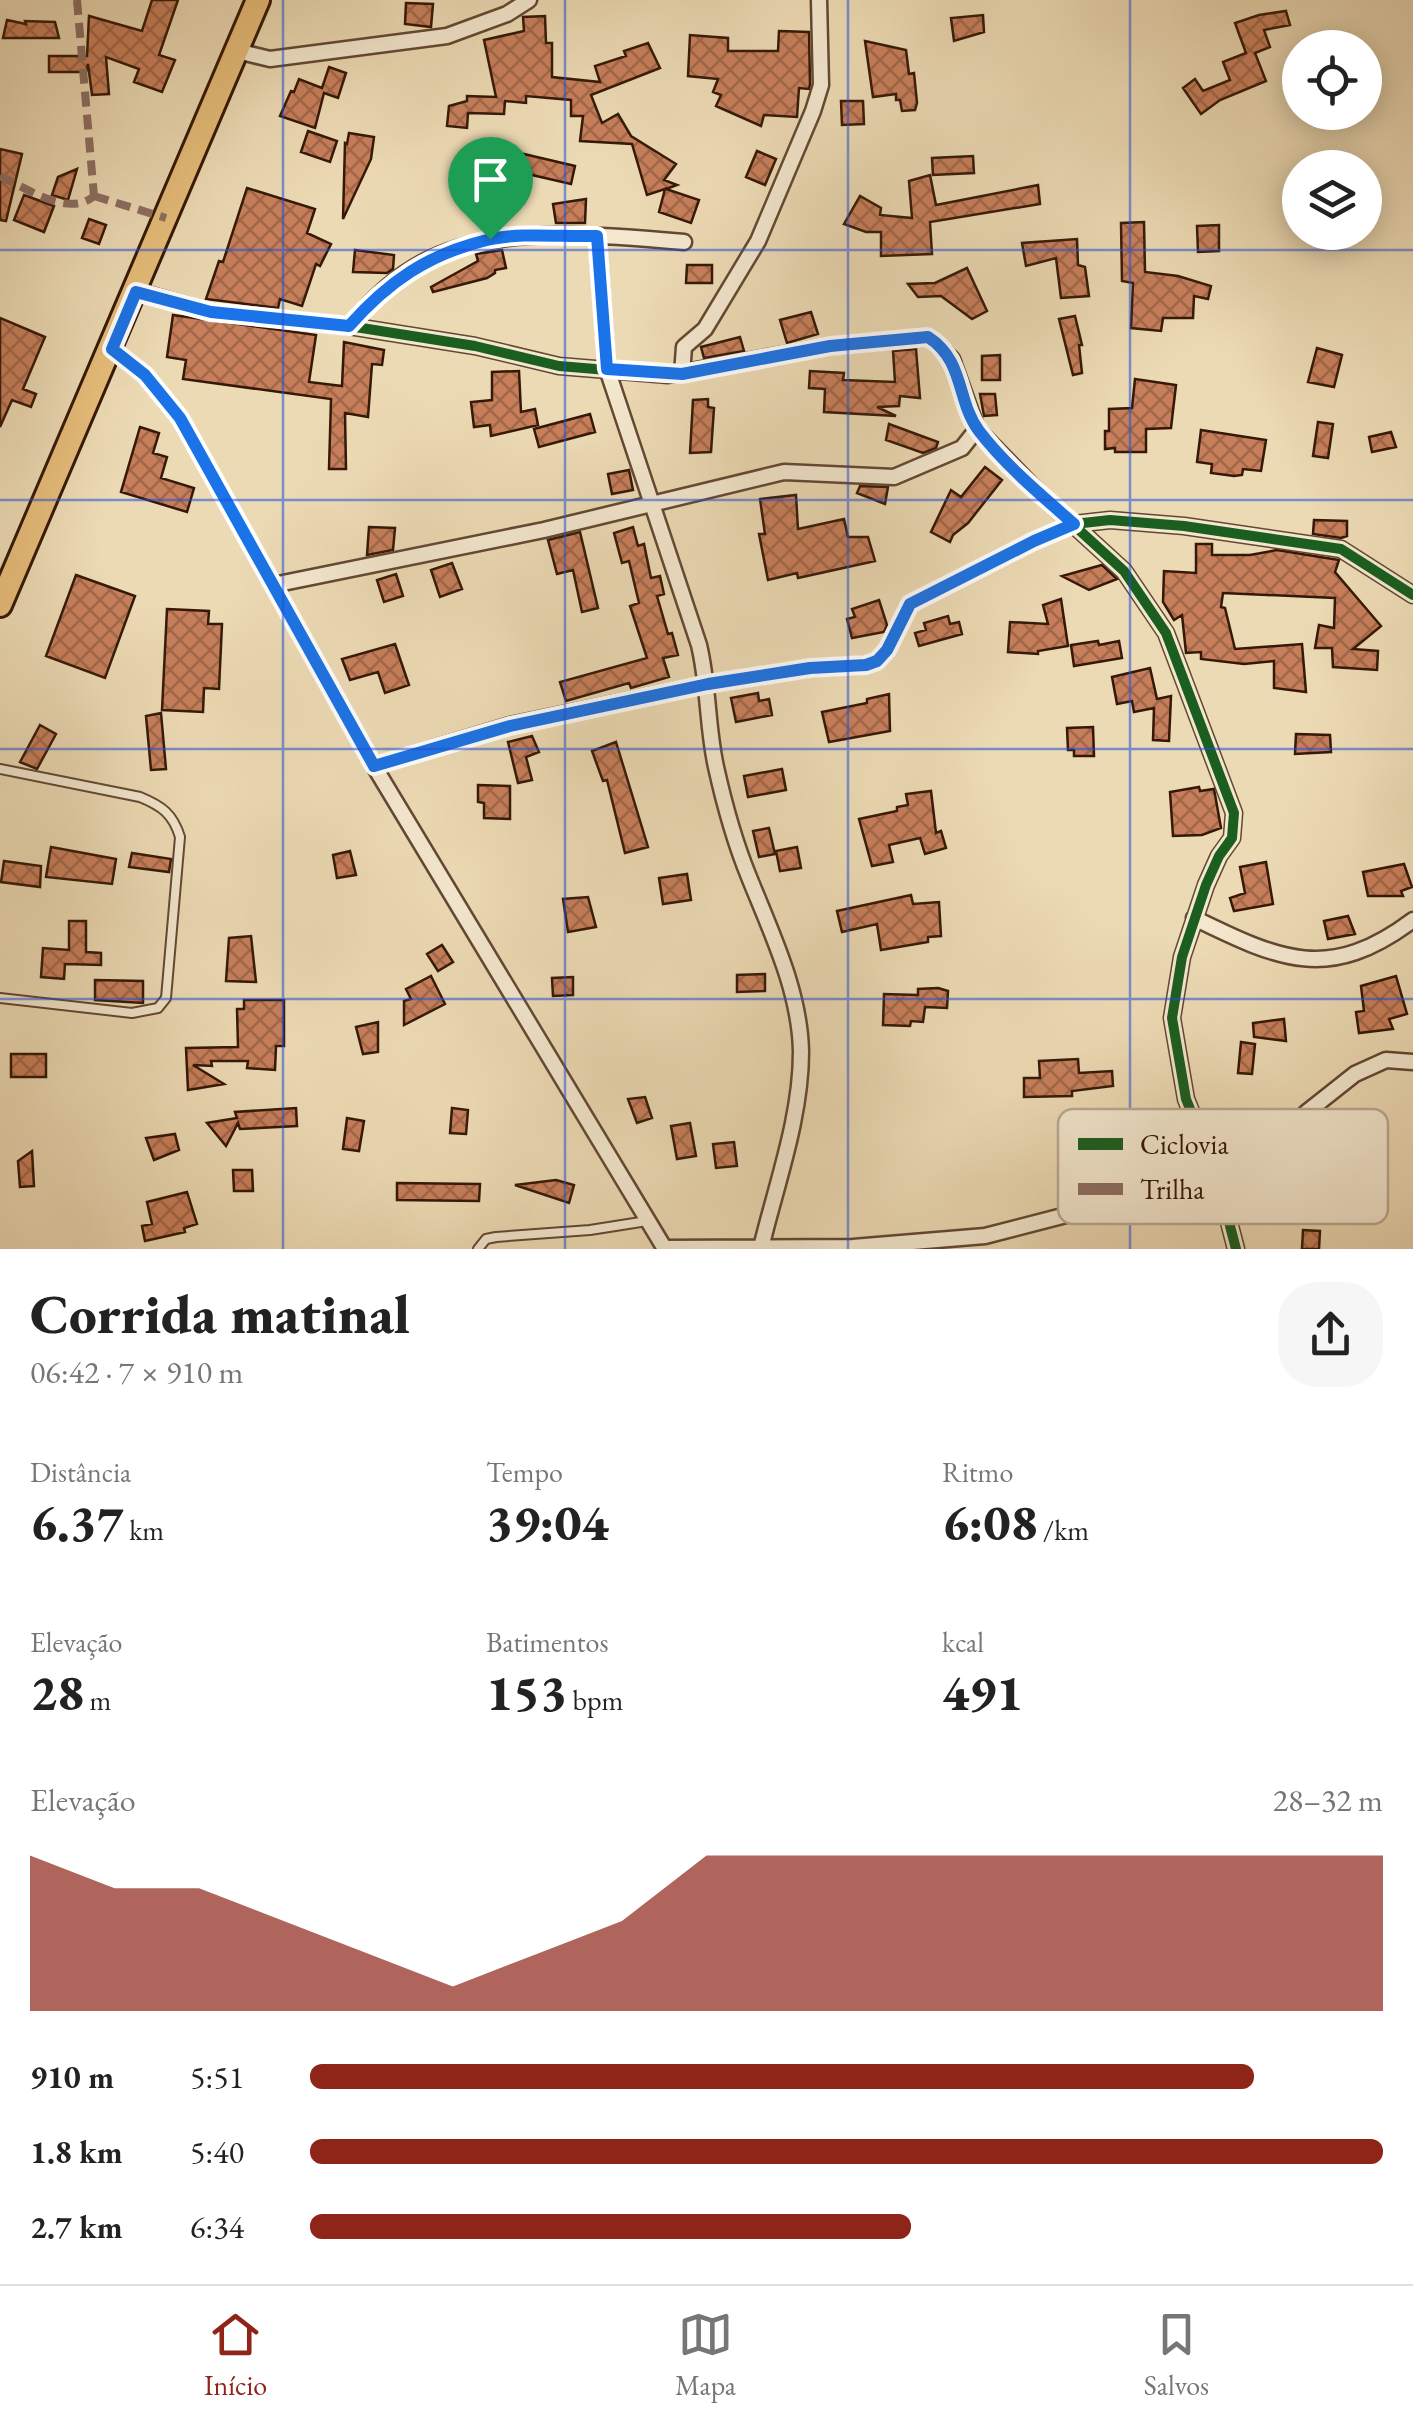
<!DOCTYPE html>
<html lang="pt">
<meta charset="utf-8">
<style>
:root{--surface:#fff;--page:#f6f6f6;--text:#222;--muted:#767676;--line:#e0e0e0;--accent:#8f2418}
body{margin:0;font-family:"EB Garamond",serif;background:var(--page);color:var(--text);height:100vh;display:flex;flex-direction:column;font-size:38px;white-space:nowrap}
*{box-sizing:border-box;margin:0}
p{font-size:32px;color:var(--muted)}
.icon{flex:none;width:55px;height:55px;fill:none;stroke:currentColor;stroke-width:2;stroke-linecap:round;stroke-linejoin:round}
.map{position:relative;height:1249px;overflow:hidden}
.details{display:flex;flex-direction:column;background:var(--surface);flex:1}
.details>*{flex:none}
.buttons{position:absolute;left:1282px;top:30px;display:grid;gap:20px}
.buttons a{display:grid;place-items:center;width:100px;height:100px;border-radius:50%;background:var(--surface);box-shadow:0 5px 25px #0003;font-size:50px}
.pin{position:absolute;display:grid;place-items:center;width:85px;height:85px;color:#fff;margin:-102px -42px;border-radius:50% 50% 50% 0;rotate:-45deg;box-shadow:0 0 10px #0007}
.pin .icon{rotate:45deg}
.round{display:grid;place-items:center;flex:none;width:105px;height:105px;border-radius:40px;background:var(--page)}
.headline{display:flex;align-items:center;justify-content:space-between;height:170px;padding:0 30px}
h1{font-size:55px;font-weight:800;line-height:75px}
.metrics{display:grid;grid-template-columns:repeat(3,1fr);gap:15px;height:170px;padding:10px 30px}
.metrics div{display:grid;align-content:center}
.metrics b{font-size:50px;font-weight:800}
.metrics small{font-size:28px;font-weight:400}
.metrics p{font-size:28px}
.chart{height:280px;padding:20px 30px}
.chart p{display:flex;justify-content:space-between}
.chart svg{width:100%;height:180px;margin-top:10px;fill:var(--accent);opacity:.7}
ul{padding:0 30px;list-style:none;font-size:32px}
li{display:grid;grid-template-columns:160px 120px 1fr;align-items:center;height:75px}
li i{height:25px;border-radius:12px;background:var(--accent)}
.tab-bar{display:flex;justify-content:space-around;align-items:center;height:140px;border-top:2px solid var(--line);background:var(--surface);font-size:28px;color:var(--muted)}
.tab-bar a{display:grid;justify-items:center;gap:5px}
.tab-bar .active{color:var(--accent)}
.map>svg:first-child{display:block}
.building{fill:url(#building-cross-hatch);stroke:#351807;stroke-width:2.5}
.lines{fill:none;stroke-linecap:round;stroke-linejoin:round}
.service-casing{stroke:#634832;stroke-width:12}
.minor-casing{stroke:#634832;stroke-width:19}
.primary-casing{stroke:#351807;stroke-width:28}
.service{stroke:#f3e7ce;stroke-width:8}
.minor{stroke:#f3e7ce;stroke-width:14}
.primary{stroke:#e6bd7a;stroke-width:22}
.quiet{stroke:#8d6e63;stroke-width:8;stroke-dasharray:15 8;stroke-linecap:butt}
.cycleway-casing{stroke:#f3e7ce;stroke-width:16}
.cycleway{stroke:#1b5e20;stroke-width:10}
.route-casing{stroke:#fff;stroke-width:20}
.route{stroke:#1a73e8;stroke-width:12}
.grid{fill:none;stroke:#1d4ed8;stroke-width:2.5;stroke-opacity:0.55}
.key{fill:#f3e7ce;stroke:#baa992;stroke-width:2.5}
.key-label{font-size:28px;fill:#351807}
</style>
<div class="map">
<svg width="1413" height="1249" viewBox="0 0 1413 1249">
<defs>
<pattern id="building-cross-hatch" width="8" height="8" patternUnits="userSpaceOnUse" patternTransform="scale(2.5)"><rect width="8" height="8" fill="#c77f5b"/><path d="M0 0l8 8M0 8l8-8" fill="none" stroke="#a26749"/></pattern>
</defs>
<rect width="100%" height="100%" fill="#ecdab4"/>
<filter id="stains"><feTurbulence type="fractalNoise" baseFrequency=".002" numOctaves="4"/><feColorMatrix values="0 0 0 0 .2 0 0 0 0 .09 0 0 0 0 .02 0 0 0 .5 -.17"/></filter>
<radialGradient id="worn" r=".72"><stop offset=".6" stop-color="#630" stop-opacity="0"/><stop offset="1" stop-color="#630" stop-opacity=".3"/></radialGradient>
<path class="building" d="M 152,0 L 178,0 L 159,55 L 175,60 L 162,92 L 134,82 L 139,69 L 106,57 L 109,94 L 92,95 L 88,64 L 86,72 L 49,72 L 49,56 L 87,56 L 89,16 L 142,31 Z
M 406,3 L 433,4 L 431,27 L 405,24 Z
M 1286,11 L 1290,25 L 1264,30 L 1270,47 L 1255,53 L 1266,81 L 1220,100 L 1201,114 L 1183,88 L 1195,79 L 1203,91 L 1230,80 L 1223,62 L 1246,53 L 1235,23 L 1259,15 Z
M 983,15 L 984,32 L 954,41 L 951,18 Z
M 545,16 L 546,43 L 552,43 L 552,77 L 600,82 L 595,66 L 626,56 L 624,51 L 648,43 L 660,68 L 591,95 L 602,123 L 618,114 L 631,136 L 676,164 L 664,180 L 677,185 L 666,189 L 699,200 L 691,223 L 659,212 L 665,189 L 647,195 L 632,144 L 580,141 L 583,116 L 571,116 L 571,100 L 526,96 L 526,103 L 505,101 L 504,114 L 468,113 L 467,128 L 447,126 L 449,106 L 467,101 L 467,96 L 496,97 L 484,40 L 524,31 L 523,17 Z
M 7,20 L 26,24 L 25,21 L 55,22 L 59,38 L 3,38 Z
M 779,31 L 809,32 L 810,84 L 809,89 L 799,88 L 797,117 L 764,115 L 761,126 L 716,106 L 721,95 L 713,92 L 718,79 L 688,76 L 690,35 L 728,38 L 728,51 L 778,51 Z
M 865,41 L 906,50 L 909,74 L 914,73 L 917,103 L 915,110 L 902,111 L 900,100 L 896,100 L 896,94 L 873,97 Z
M 329,67 L 346,73 L 338,98 L 324,93 L 315,128 L 280,116 L 291,91 L 294,92 L 299,79 L 322,88 Z
M 841,101 L 863,101 L 864,124 L 842,125 Z
M 308,131 L 337,141 L 330,162 L 301,152 Z
M 349,133 L 374,137 L 371,159 L 343,219 L 345,143 L 347,144 Z
M 0,149 L 22,154 L 6,221 L 0,220 Z
M 757,151 L 776,159 L 765,185 L 746,177 Z
M 524,154 L 575,166 L 571,184 L 519,172 Z
M 973,156 L 974,173 L 933,175 L 932,158 Z
M 77,169 L 68,200 L 52,195 L 58,177 Z
M 930,175 L 936,205 L 1038,185 L 1040,204 L 930,222 L 932,254 L 881,256 L 881,232 L 866,232 L 844,224 L 860,196 L 881,208 L 880,215 L 912,218 L 909,181 Z
M 247,188 L 315,209 L 307,233 L 331,244 L 320,266 L 316,264 L 302,306 L 280,299 L 278,308 L 206,299 L 219,261 L 223,262 Z
M 24,195 L 54,206 L 44,232 L 14,220 Z
M 586,199 L 585,223 L 556,223 L 553,204 Z
M 89,219 L 106,225 L 99,244 L 82,238 Z
M 1144,222 L 1145,272 L 1178,276 L 1211,286 L 1208,299 L 1194,296 L 1193,318 L 1163,318 L 1161,331 L 1131,328 L 1133,283 L 1122,281 L 1121,223 Z
M 1219,225 L 1219,251 L 1198,252 L 1197,226 Z
M 1077,239 L 1078,265 L 1085,267 L 1089,296 L 1061,298 L 1056,258 L 1026,266 L 1022,243 Z
M 355,250 L 394,255 L 393,269 L 387,273 L 353,272 Z
M 502,250 L 506,268 L 495,270 L 495,273 L 487,278 L 433,292 L 431,287 L 478,261 L 476,254 Z
M 687,265 L 712,265 L 712,283 L 686,283 Z
M 967,268 L 987,311 L 972,319 L 941,296 L 918,297 L 908,284 L 935,283 Z
M 811,312 L 818,334 L 787,343 L 780,320 Z
M 173,315 L 316,335 L 309,382 L 342,386 L 344,342 L 384,350 L 382,365 L 372,364 L 368,417 L 345,413 L 346,469 L 329,469 L 331,399 L 183,379 L 186,360 L 167,357 Z
M 1075,316 L 1082,345 L 1079,345 L 1082,373 L 1073,375 L 1059,319 Z
M 0,318 L 45,337 L 23,389 L 36,394 L 31,407 L 12,400 L 0,427 Z
M 740,337 L 744,351 L 704,358 L 701,347 Z
M 1317,348 L 1342,355 L 1334,387 L 1308,382 Z
M 916,349 L 920,398 L 900,396 L 899,406 L 877,407 L 896,416 L 824,412 L 825,389 L 809,388 L 810,371 L 844,373 L 843,380 L 895,382 L 893,351 Z
M 1000,355 L 1000,380 L 982,380 L 982,356 Z
M 519,371 L 521,412 L 535,409 L 538,425 L 491,436 L 490,425 L 474,427 L 471,402 L 492,400 L 492,372 Z
M 1135,379 L 1176,385 L 1171,428 L 1146,429 L 1146,452 L 1115,452 L 1115,448 L 1105,449 L 1105,431 L 1109,431 L 1109,409 L 1132,408 Z
M 980,394 L 995,394 L 997,415 L 984,416 Z
M 708,399 L 708,407 L 714,408 L 711,452 L 690,453 L 693,400 Z
M 590,414 L 595,432 L 539,447 L 534,429 Z
M 1318,422 L 1333,424 L 1328,458 L 1313,456 Z
M 889,424 L 938,442 L 936,448 L 923,453 L 886,440 Z
M 140,427 L 159,433 L 153,453 L 167,457 L 161,478 L 194,488 L 187,512 L 121,492 Z
M 1201,430 L 1266,440 L 1261,471 L 1243,469 L 1242,475 L 1234,476 L 1211,473 L 1212,464 L 1197,462 Z
M 1391,432 L 1396,447 L 1372,452 L 1369,437 Z
M 985,467 L 1002,480 L 968,523 L 953,535 L 950,542 L 931,532 L 951,490 L 961,497 Z
M 629,470 L 633,490 L 612,494 L 608,474 Z
M 860,486 L 888,487 L 885,504 L 857,493 Z
M 796,495 L 798,529 L 844,519 L 848,537 L 868,537 L 875,561 L 798,578 L 797,573 L 768,580 L 759,534 L 765,534 L 760,499 Z
M 1314,520 L 1347,521 L 1347,536 L 1341,538 L 1313,534 Z
M 369,527 L 395,528 L 393,550 L 367,555 Z
M 633,527 L 638,546 L 644,544 L 651,578 L 660,576 L 664,594 L 657,596 L 668,634 L 672,633 L 678,655 L 663,658 L 669,677 L 631,688 L 629,683 L 566,701 L 560,682 L 647,658 L 630,606 L 639,603 L 629,561 L 622,563 L 614,533 Z
M 580,532 L 598,608 L 582,612 L 573,570 L 557,574 L 548,540 Z
M 1196,544 L 1212,544 L 1212,555 L 1250,555 L 1277,550 L 1339,560 L 1335,572 L 1381,626 L 1353,649 L 1378,651 L 1377,670 L 1333,667 L 1332,648 L 1315,648 L 1319,625 L 1334,628 L 1335,598 L 1223,593 L 1221,607 L 1225,608 L 1235,649 L 1302,644 L 1306,692 L 1274,688 L 1274,661 L 1244,664 L 1201,659 L 1201,652 L 1186,653 L 1182,615 L 1174,620 L 1163,602 L 1164,571 L 1196,573 Z
M 452,563 L 462,589 L 440,597 L 431,570 Z
M 1102,565 L 1117,579 L 1089,590 L 1062,576 Z
M 396,574 L 403,596 L 384,602 L 377,580 Z
M 76,575 L 135,596 L 105,678 L 46,656 Z
M 1061,599 L 1068,646 L 1038,651 L 1038,654 L 1008,652 L 1010,622 L 1048,624 L 1043,605 Z
M 879,600 L 887,625 L 884,632 L 852,638 L 847,619 L 855,617 L 852,609 Z
M 167,609 L 209,611 L 208,624 L 222,624 L 219,689 L 204,688 L 203,712 L 162,710 Z
M 948,616 L 950,624 L 959,622 L 962,634 L 919,646 L 915,633 L 926,630 L 924,623 Z
M 1098,641 L 1099,645 L 1119,641 L 1122,658 L 1074,666 L 1071,645 Z
M 395,644 L 409,685 L 385,693 L 378,672 L 350,680 L 342,659 Z
M 1150,668 L 1157,699 L 1171,696 L 1169,741 L 1153,740 L 1154,708 L 1134,712 L 1132,701 L 1117,704 L 1112,677 Z
M 758,693 L 759,701 L 769,699 L 772,715 L 736,722 L 731,698 Z
M 889,694 L 890,731 L 829,742 L 822,712 L 867,703 L 867,699 Z
M 161,713 L 166,769 L 151,770 L 146,716 Z
M 40,725 L 56,734 L 37,769 L 20,762 Z
M 1093,727 L 1094,756 L 1074,756 L 1074,750 L 1068,750 L 1067,728 Z
M 1296,734 L 1330,735 L 1331,752 L 1295,754 Z
M 532,736 L 539,752 L 526,757 L 532,780 L 518,783 L 508,742 Z
M 616,742 L 648,847 L 625,853 L 607,780 L 603,781 L 592,751 Z
M 782,769 L 786,790 L 748,797 L 744,776 Z
M 478,785 L 510,786 L 510,819 L 484,818 L 484,803 L 478,802 Z
M 1199,787 L 1200,791 L 1214,789 L 1221,828 L 1202,835 L 1173,836 L 1170,792 Z
M 931,791 L 936,833 L 941,831 L 946,848 L 925,854 L 920,838 L 889,845 L 893,862 L 872,866 L 859,819 L 897,811 L 897,807 L 908,805 L 906,794 Z
M 769,828 L 775,854 L 759,857 L 753,831 Z
M 51,847 L 116,859 L 112,884 L 46,877 Z
M 797,847 L 801,868 L 780,871 L 776,851 Z
M 350,851 L 356,875 L 337,878 L 333,855 Z
M 132,853 L 171,859 L 169,872 L 129,867 Z
M 4,861 L 41,866 L 40,887 L 1,882 Z
M 1266,862 L 1273,904 L 1234,911 L 1230,898 L 1245,893 L 1240,867 Z
M 1404,864 L 1412,887 L 1401,891 L 1403,896 L 1368,896 L 1363,872 Z
M 687,874 L 691,900 L 663,904 L 659,878 Z
M 911,895 L 913,904 L 939,902 L 941,936 L 928,937 L 928,942 L 881,950 L 877,924 L 842,932 L 837,911 Z
M 588,897 L 596,927 L 568,932 L 563,899 Z
M 1348,916 L 1355,934 L 1328,939 L 1324,921 Z
M 69,921 L 86,921 L 86,952 L 101,953 L 101,965 L 65,964 L 64,979 L 41,977 L 43,948 L 69,950 Z
M 251,936 L 256,982 L 226,981 L 229,938 Z
M 442,945 L 453,962 L 438,971 L 427,954 Z
M 765,974 L 765,991 L 737,992 L 737,975 Z
M 431,976 L 445,1004 L 404,1025 L 404,1001 L 411,999 L 406,989 Z
M 1396,976 L 1407,1014 L 1389,1019 L 1393,1029 L 1359,1033 L 1356,1012 L 1364,1011 L 1361,986 Z
M 573,977 L 573,995 L 553,996 L 552,978 Z
M 95,980 L 143,981 L 143,1003 L 95,1000 Z
M 938,988 L 948,991 L 947,1008 L 925,1007 L 923,1022 L 911,1021 L 910,1026 L 883,1025 L 884,994 L 918,995 L 918,989 Z
M 244,1000 L 284,1000 L 284,1046 L 276,1046 L 275,1070 L 247,1068 L 248,1061 L 211,1061 L 212,1066 L 193,1065 L 224,1084 L 188,1090 L 186,1048 L 238,1047 L 237,1009 L 244,1009 Z
M 1284,1019 L 1286,1041 L 1254,1037 L 1253,1023 Z
M 378,1022 L 378,1052 L 363,1054 L 356,1027 Z
M 1241,1042 L 1255,1044 L 1252,1074 L 1238,1073 Z
M 11,1054 L 46,1054 L 46,1077 L 11,1077 Z
M 1078,1059 L 1079,1073 L 1112,1071 L 1113,1086 L 1072,1091 L 1072,1096 L 1024,1097 L 1024,1078 L 1040,1078 L 1039,1061 Z
M 645,1097 L 652,1118 L 637,1123 L 628,1099 Z
M 296,1108 L 297,1126 L 240,1129 L 238,1123 L 226,1146 L 207,1123 L 237,1118 L 235,1112 Z
M 452,1108 L 468,1110 L 466,1134 L 450,1133 Z
M 347,1118 L 364,1121 L 359,1151 L 343,1149 Z
M 690,1123 L 696,1156 L 677,1159 L 671,1126 Z
M 175,1134 L 179,1150 L 154,1160 L 146,1138 Z
M 734,1142 L 737,1166 L 716,1168 L 713,1144 Z
M 32,1151 L 34,1186 L 20,1187 L 18,1161 Z
M 233,1170 L 252,1170 L 253,1191 L 234,1191 Z
M 556,1180 L 574,1185 L 569,1203 L 515,1185 Z
M 397,1183 L 480,1184 L 479,1201 L 397,1200 Z
M 187,1192 L 197,1224 L 184,1228 L 185,1232 L 145,1241 L 142,1226 L 152,1224 L 147,1202 Z
M 1303,1230 L 1320,1231 L 1319,1249 L 1302,1249 Z"/>
<g class="lines">
<g class="service-casing">
<path id="service" d="M 0,769 L 140,797 C 162,806 173,814 180,837 L 166,998 L 158,1008 L 132,1013 L 0,998
M 478,1249 L 486,1239 L 496,1237 L 590,1230 L 647,1221"/>
</g>
<g class="minor-casing">
<path id="minor" d="M 237,51 L 270,59 L 447,36 L 507,14 L 529,0
M 597,236 L 607,369 L 699,645 C 709,687 707,727 716,767 C 724,803 735,843 749,877 C 771,932 800,991 801,1052 C 801,1118 776,1185 761,1248
M 136,291 L 211,312 L 349,326 L 475,346 L 559,366 L 668,375 L 830,346 L 929,337 L 952,359 L 977,429 L 1043,497 L 1124,571 L 1166,633 L 1234,813 L 1232,838 L 1219,856 L 1206,885 L 1182,957 L 1172,1018 L 1186,1099 L 1217,1176 L 1236,1249
M 349,326 C 373,299 398,273 432,258 C 499,225 610,235 684,242
M 112,349 L 145,375 L 180,418 L 374,766 L 665,1249
M 682,374 L 684,347 L 705,329 L 758,241 L 813,111 L 821,85 L 819,0
M 273,585 L 544,530 L 784,472 L 894,477 L 962,448 L 977,429
M 374,766 L 510,725 L 708,684 L 810,668 L 867,665 L 877,661 L 887,650 L 910,604 L 1034,541 L 1074,524 L 1110,520 L 1184,526 L 1341,549 L 1413,595
M 1194,918 C 1280,960 1329,983 1413,920
M 664,1248 L 853,1247 L 985,1236 L 1217,1176 L 1264,1153 L 1307,1112 L 1355,1074 L 1386,1060 L 1413,1062"/>
</g>
<g class="primary-casing">
<path id="primary" d="M 0,605 L 258,0"/>
</g>
<use href="#service" class="service"/>
<use href="#minor" class="minor"/>
<use href="#primary" class="primary"/>
<path class="quiet" d="M 77,0 L 94,196
M 0,176 C 26,188 69,218 94,196
M 94,196 L 166,218"/>
<g class="cycleway-casing">
<path id="cycleway" d="M 136,291 L 211,312 L 349,326 L 475,346 L 559,366 L 668,375 L 830,346 L 929,337 L 952,359 L 977,429 L 1043,497 L 1124,571 L 1166,633 L 1234,813 L 1232,838 L 1219,856 L 1206,885 L 1182,957 L 1172,1018 L 1186,1099 L 1217,1176 L 1236,1249
M 374,766 L 510,725 L 708,684 L 810,668 L 867,665 L 877,661 L 887,650 L 910,604 L 1034,541 L 1074,524 L 1110,520 L 1184,526 L 1341,549 L 1413,595"/>
</g>
<use href="#cycleway" class="cycleway"/>
</g>
<g class="lines">
<g class="route-casing">
<path id="route" d="M 597,236 L 607,369 L 682,374 L 830,346 L 928,337 C 965,361 956,400 979,431 C 1006,466 1041,495 1074,524 L 1034,541 L 910,604 L 887,650 L 877,661 L 866,665 L 810,668 L 708,684 L 510,726 L 374,766 L 180,418 L 145,375 L 112,349 L 136,292 L 211,312 L 349,326 C 388,282 428,254 487,240 C 518,232 564,237 597,236 Z"/>
</g>
<use href="#route" class="route"/>
</g>
<path class="grid" d="M 283,0 L 283,1249M 565,0 L 565,1249M 848,0 L 848,1249M 1130,0 L 1130,1249M 0,250 L 1413,250M 0,500 L 1413,500M 0,749 L 1413,749M 0,999 L 1413,999"/>
<rect x="1058" y="1109" width="330" height="115" rx="15" class="key"/>
<rect x="1078" y="1138" width="45" height="12" fill="#1b5e20"/>
<rect x="1078" y="1183" width="45" height="12" fill="#8d6e63"/>
<g class="key-label">
<text x="1140" y="1154">Ciclovia</text>
<text x="1140" y="1199">Trilha</text>
</g>
<rect width="100%" height="100%" filter="url(#stains)"/>
<rect width="100%" height="100%" fill="url(#worn)"/>
</svg>
<div class="buttons">
<a><svg class="icon" aria-label="locate" viewBox="0 0 24 24"><circle cx="12" cy="12" r="6"/><path d="M12 2v4M12 18v4M2 12h4M18 12h4"/></svg></a>
<a><svg class="icon" aria-label="layers" viewBox="0 0 24 24"><path d="M12 4l9 5-9 5-9-5zM3 14l9 5 9-5"/></svg></a>
</div>
<div class="pin" style="left:490px;top:239px;background:#1e9e55"><svg class="icon" aria-label="arrive" viewBox="0 0 24 24"><path d="M6 21V4h12l-3 4 3 4H6"/></svg></div>
</div>
<section class="details">
<div class="headline"><div><h1>Corrida matinal</h1><p>06:42 · 7 × 910 m</p></div><a class="round"><svg class="icon" aria-label="share" viewBox="0 0 24 24"><path d="M12 15V3M7 8l5-5 5 5M5 13v7h14v-7"/></svg></a></div>
<div class="metrics">
<div><p>Distância</p><b>6.37<small> km</small></b></div>
<div><p>Tempo</p><b>39:04</b></div>
<div><p>Ritmo</p><b>6:08<small> /km</small></b></div>
</div>
<div class="metrics">
<div><p>Elevação</p><b>28<small> m</small></b></div>
<div><p>Batimentos</p><b>153<small> bpm</small></b></div>
<div><p>kcal</p><b>491</b></div>
</div>
<div class="chart"><p><span>Elevação</span>28–32 m</p>
<svg viewBox="0 0 160 44" preserveAspectRatio="none"><path d="M0 44V6L10 14L20 14L30 22L40 30L50 38L60 30L70 22L80 6L90 6L100 6L110 6L120 6L130 6L140 6L150 6L160 6V44z"/></svg>
</div>
<ul>
<li><b>910 m</b>5:51<i style="width:88%"></i></li>
<li><b>1.8 km</b>5:40<i style="width:100%"></i></li>
<li><b>2.7 km</b>6:34<i style="width:56%"></i></li>
</ul>
</section>
<nav class="tab-bar">
<a class="active"><svg class="icon" aria-label="home" viewBox="0 0 24 24"><path d="M3 11l9-7 9 7M6 9v11h12V9"/></svg>Início</a>
<a><svg class="icon" aria-label="map" viewBox="0 0 24 24"><path d="M3 6l6-2 6 2 6-2v14l-6 2-6-2-6 2zM9 4v14M15 6v14"/></svg>Mapa</a>
<a><svg class="icon" aria-label="saved" viewBox="0 0 24 24"><path d="M7 4h10v16l-5-4-5 4z"/></svg>Salvos</a>
</nav>
